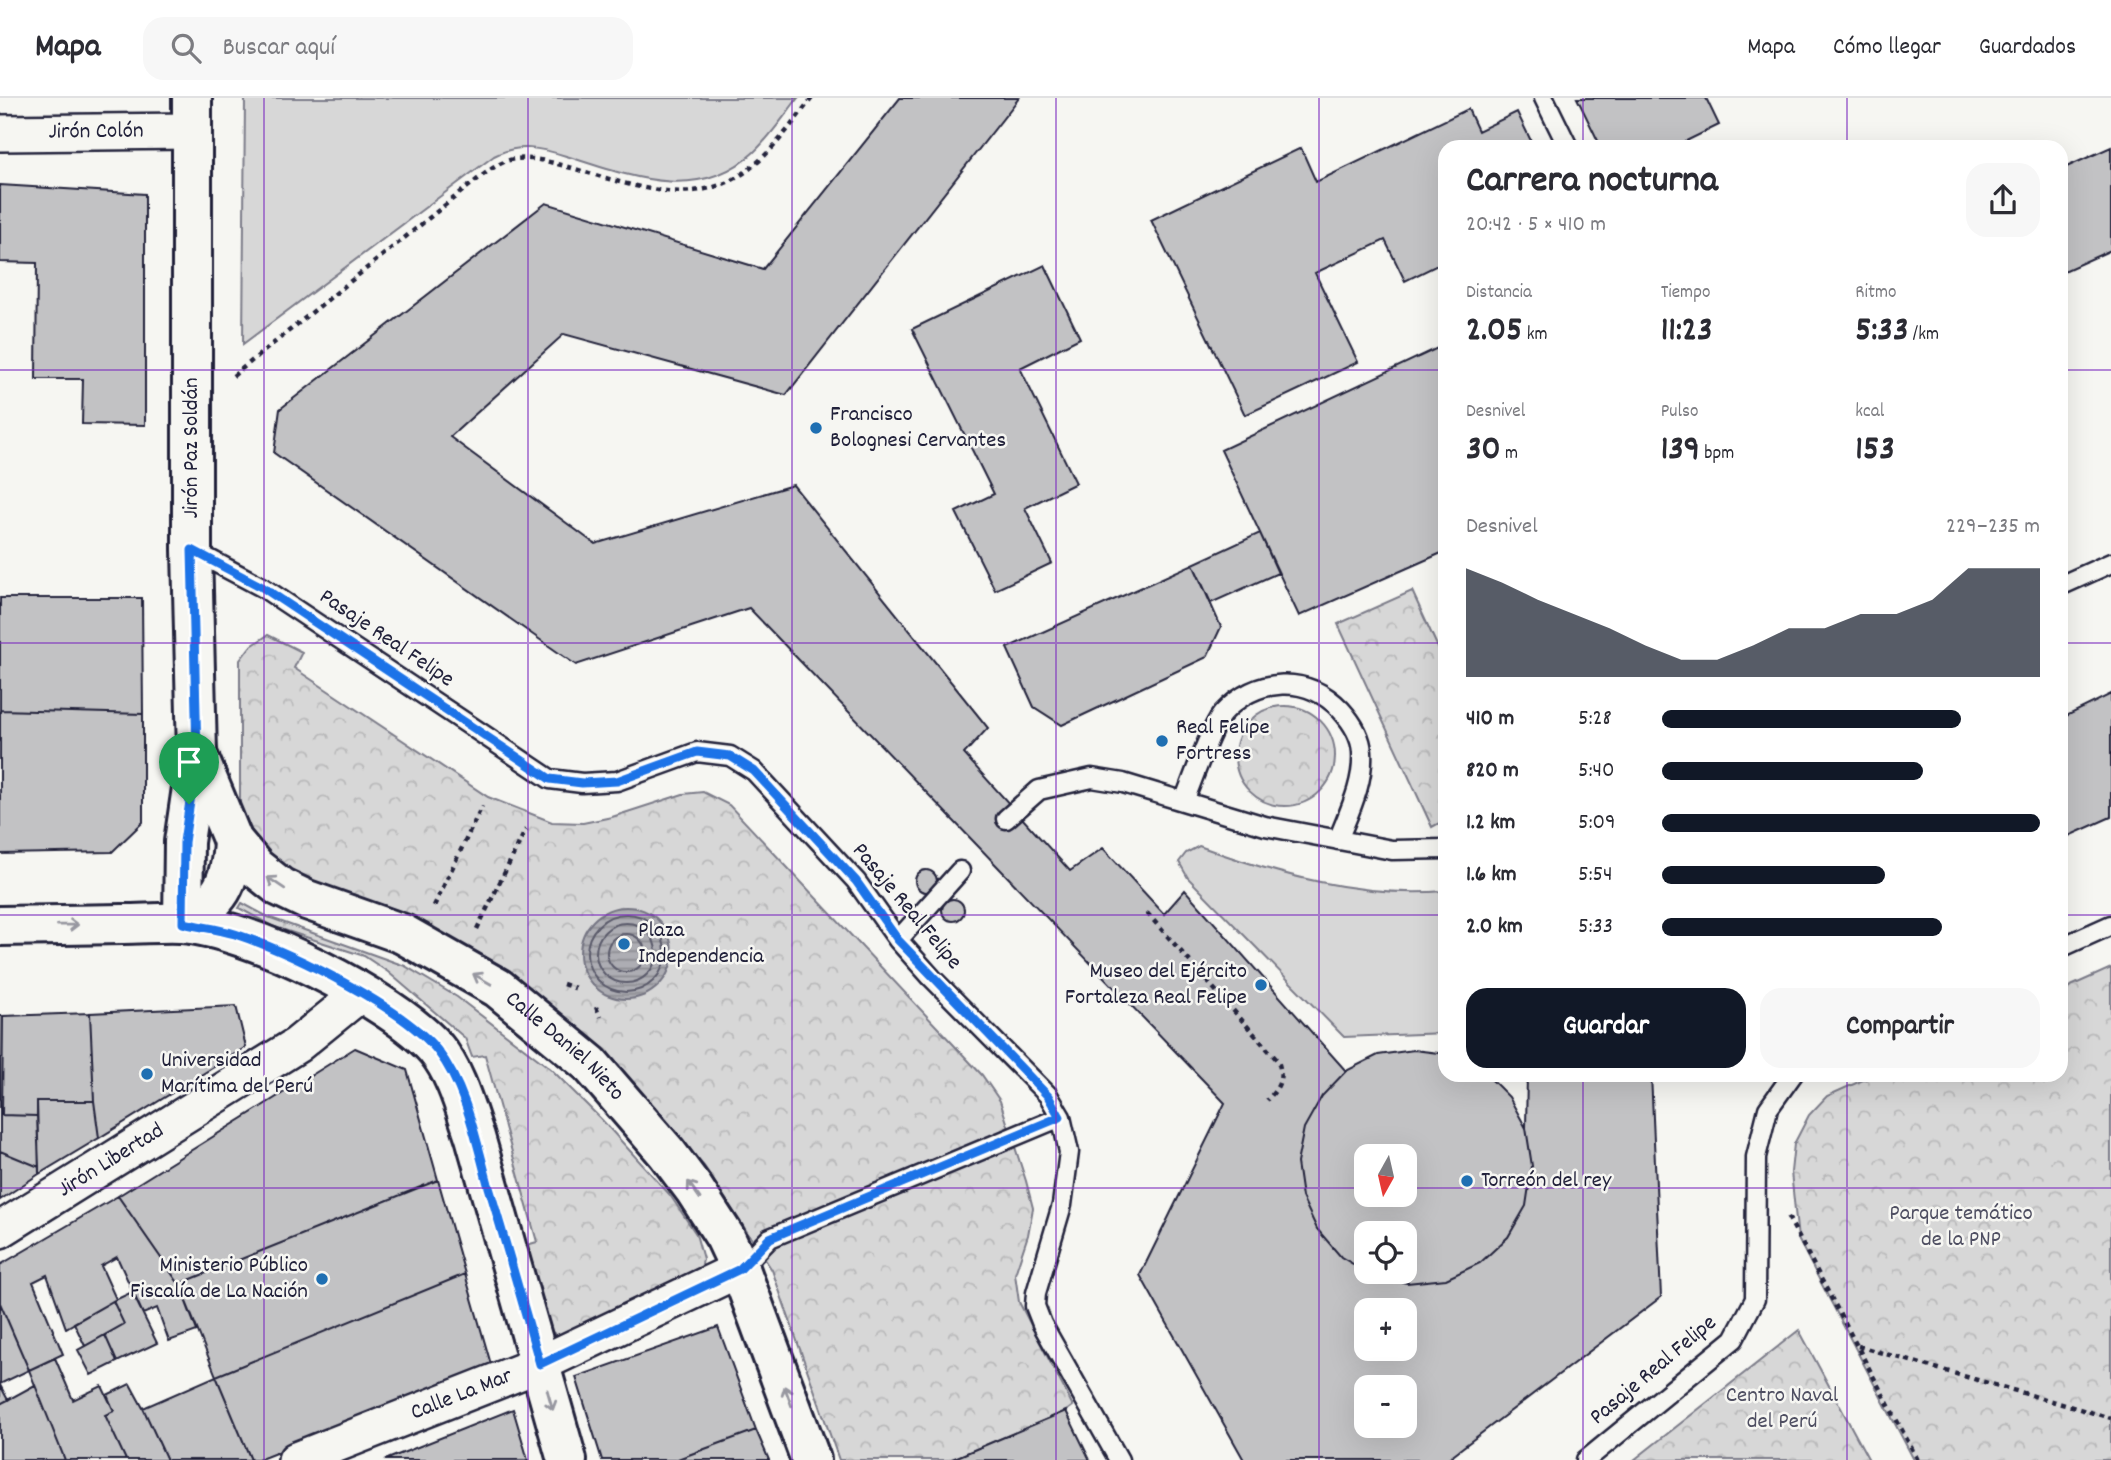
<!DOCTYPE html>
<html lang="es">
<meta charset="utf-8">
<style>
:root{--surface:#fff;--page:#f7f7f7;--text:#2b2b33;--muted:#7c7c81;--line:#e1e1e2;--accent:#111827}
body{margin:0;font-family:Dekko,sans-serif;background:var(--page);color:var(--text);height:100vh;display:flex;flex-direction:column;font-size:26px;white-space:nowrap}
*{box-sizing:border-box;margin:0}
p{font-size:23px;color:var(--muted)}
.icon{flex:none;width:38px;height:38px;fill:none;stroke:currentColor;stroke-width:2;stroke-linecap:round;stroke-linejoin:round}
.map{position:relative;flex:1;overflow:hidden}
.details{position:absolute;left:1438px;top:42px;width:630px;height:942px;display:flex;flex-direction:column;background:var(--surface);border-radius:21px;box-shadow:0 7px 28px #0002}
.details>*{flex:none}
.needle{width:46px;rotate:188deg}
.buttons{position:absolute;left:1354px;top:1046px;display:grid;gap:14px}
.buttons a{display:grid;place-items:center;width:63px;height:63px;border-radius:14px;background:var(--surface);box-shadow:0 7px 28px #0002;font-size:35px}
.pin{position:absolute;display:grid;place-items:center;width:60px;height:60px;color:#fff;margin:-72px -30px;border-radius:50% 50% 50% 0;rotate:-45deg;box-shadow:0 0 7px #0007}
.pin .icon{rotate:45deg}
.round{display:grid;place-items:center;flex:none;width:74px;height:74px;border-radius:21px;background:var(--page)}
.head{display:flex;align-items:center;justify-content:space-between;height:119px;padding:0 28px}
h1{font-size:38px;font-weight:800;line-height:52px}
.stats{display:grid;grid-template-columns:repeat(3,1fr);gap:10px;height:119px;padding:7px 28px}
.stats div{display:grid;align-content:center}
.stats b{font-size:35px;font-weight:800}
.stats small{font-size:19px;font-weight:400}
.stats p{font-size:19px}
.chart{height:196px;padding:14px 28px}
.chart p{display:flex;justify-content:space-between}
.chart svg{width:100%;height:126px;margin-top:7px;fill:var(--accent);opacity:.7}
.cta{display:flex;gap:14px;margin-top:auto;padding:14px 28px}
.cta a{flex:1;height:80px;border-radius:21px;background:var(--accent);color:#fff;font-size:28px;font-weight:800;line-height:80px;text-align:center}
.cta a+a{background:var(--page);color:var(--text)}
ul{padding:0 28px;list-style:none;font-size:23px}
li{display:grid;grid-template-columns:112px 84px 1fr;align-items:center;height:52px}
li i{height:18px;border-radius:9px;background:var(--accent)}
header{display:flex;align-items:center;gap:42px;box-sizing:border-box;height:98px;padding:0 35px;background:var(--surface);border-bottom:2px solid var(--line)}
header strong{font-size:33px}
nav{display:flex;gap:38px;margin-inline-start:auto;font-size:24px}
.search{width:490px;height:63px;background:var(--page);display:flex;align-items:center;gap:18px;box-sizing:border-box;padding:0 24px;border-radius:21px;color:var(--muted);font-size:26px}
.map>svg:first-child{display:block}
.green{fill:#d7d7d7;stroke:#7c7c89;stroke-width:2}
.park{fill:url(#park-crowns);stroke:#7c7c89;stroke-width:2}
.water{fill:url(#water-rules);stroke:#757583;stroke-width:2}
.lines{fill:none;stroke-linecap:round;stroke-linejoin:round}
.shore{stroke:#5a5a6b;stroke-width:2}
.building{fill:#c2c2c4;stroke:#22223b;stroke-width:2;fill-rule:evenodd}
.service-casing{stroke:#22223b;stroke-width:23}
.minor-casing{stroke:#22223b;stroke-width:40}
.tertiary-casing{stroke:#22223b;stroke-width:44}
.path{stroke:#22223b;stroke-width:4.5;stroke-dasharray:5 5;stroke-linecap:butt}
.service{stroke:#f6f6f2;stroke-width:18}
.minor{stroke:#f6f6f2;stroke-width:35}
.tertiary{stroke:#f6f6f2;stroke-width:38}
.oneway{stroke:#9797a0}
.route-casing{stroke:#fff;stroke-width:14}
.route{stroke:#1a73e8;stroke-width:9}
.grid{fill:none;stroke:#7b2cbf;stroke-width:2;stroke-opacity:0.55}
.poi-dot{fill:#1f6fb2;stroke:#f6f6f2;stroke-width:2.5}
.labels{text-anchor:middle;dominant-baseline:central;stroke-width:5;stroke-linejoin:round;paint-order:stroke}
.street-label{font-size:23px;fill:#22223b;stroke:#f6f6f2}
.poi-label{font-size:23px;fill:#22223b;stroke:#f6f6f2;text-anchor:start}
.park-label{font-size:23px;fill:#4f4f62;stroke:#f6f6f2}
</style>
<header>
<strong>Mapa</strong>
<div class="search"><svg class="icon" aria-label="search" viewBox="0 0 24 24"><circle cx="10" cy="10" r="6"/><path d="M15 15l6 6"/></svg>Buscar aquí</div>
<nav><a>Mapa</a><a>Cómo llegar</a><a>Guardados</a></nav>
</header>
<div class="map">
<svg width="2111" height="1362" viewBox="0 0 2111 1362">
<defs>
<pattern id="park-crowns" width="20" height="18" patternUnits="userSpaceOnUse" patternTransform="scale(1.75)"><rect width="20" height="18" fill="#d7d7d7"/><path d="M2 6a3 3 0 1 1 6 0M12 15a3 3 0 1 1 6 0" fill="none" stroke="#b8b8b9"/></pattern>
<pattern id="water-rules" width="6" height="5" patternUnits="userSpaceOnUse" patternTransform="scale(1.75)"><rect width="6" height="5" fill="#adadb3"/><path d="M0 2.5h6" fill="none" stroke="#8c8c93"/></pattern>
</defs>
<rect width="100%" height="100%" fill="#f6f6f2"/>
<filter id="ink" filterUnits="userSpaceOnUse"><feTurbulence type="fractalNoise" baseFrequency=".0143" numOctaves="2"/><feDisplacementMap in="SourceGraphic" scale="14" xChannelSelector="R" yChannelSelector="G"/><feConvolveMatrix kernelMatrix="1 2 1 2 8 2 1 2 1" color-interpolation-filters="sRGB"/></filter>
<g filter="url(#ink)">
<path class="green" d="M 245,0 L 798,0 C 784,18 770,39 754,54 C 698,106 629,78 566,58 C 541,50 518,45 494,58 L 243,246 Z
M 1199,748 C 1278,777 1361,800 1445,793 L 1445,935 L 1344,939 L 1188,780 L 1179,764 L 1186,755 Z"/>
<path class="park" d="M 1412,493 L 1445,565 L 1445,722 L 1432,729 L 1338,526 Z
M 268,537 L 302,554 L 294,570 L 488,699 L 552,724 L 583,725 L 612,719 L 683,696 L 703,694 L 729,707 L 982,977 L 1000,1003 L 1026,1083 L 1033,1110 L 1028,1137 L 1015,1176 L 1019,1204 L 1073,1308 L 1066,1313 L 950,1362 L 839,1362 L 772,1172 L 704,1068 L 613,966 L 530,890 L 467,851 L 389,809 L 310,785 L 276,767 L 257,749 L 240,711 L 240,562 L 250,549 Z
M1235 658a50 50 0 1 1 100 0a50 50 0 1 1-100 0Z
M 242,805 L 268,819 L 405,868 L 457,899 L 551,971 L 602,1022 L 670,1097 L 696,1136 L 703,1161 L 700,1177 L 558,1238 L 548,1231 L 523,1148 L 537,1144 L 485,957 L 472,959 L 465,940 L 388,874 L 364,858 L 272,828 L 239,810 Z
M 2111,870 L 2111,1362 L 1914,1362 L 1798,1141 L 1791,1074 L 1794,1046 L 1809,1017 L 1827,998 L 1874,977 L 2062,976 L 2062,892 Z
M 1799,1232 L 1869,1362 L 1634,1362 Z"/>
<path class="water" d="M580 855a46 46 0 1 1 92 0a46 46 0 1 1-92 0Z"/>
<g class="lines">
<path class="shore" d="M587 855a39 39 0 1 1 78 0a39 39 0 1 1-78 0Z
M596 855a30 30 0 1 1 60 0a30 30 0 1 1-60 0Z
M607 855a19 19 0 1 1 38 0a19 19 0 1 1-38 0Z"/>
</g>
<path class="building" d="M 900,0 L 1019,0 L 786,297 L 564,236 L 450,339 L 595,446 L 793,387 L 988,630 L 964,656 L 1070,773 L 1103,750 L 1164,816 L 1185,792 L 1346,973 L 1322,998 L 1304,1030 L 1297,1065 L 1302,1099 L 1317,1131 L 1341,1159 L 1372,1177 L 1407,1185 L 1446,1181 L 1480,1165 L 1508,1139 L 1526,1108 L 1532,1068 L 1526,1030 L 1527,976 L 1651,976 L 1661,1199 L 1446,1362 L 1244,1362 L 1140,1177 L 1225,1005 L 749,510 L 576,567 L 274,355 L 280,311 L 546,105 L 763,171 ZM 1367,1213 L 1405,1213 L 1405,1251 L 1367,1251 ZM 1367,1290 L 1405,1290 L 1405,1328 L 1367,1328 Z
M 1577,0 L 1706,0 L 1719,27 L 1674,49 L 1601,49 Z
M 1468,11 L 1478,33 L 1517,14 L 1534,49 L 1446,49 L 1446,163 L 1405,183 L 1385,142 L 1315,175 L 1358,264 L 1245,317 L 1151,122 L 1301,50 L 1316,84 Z
M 2111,49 L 2111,152 L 2062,174 L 2062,71 Z
M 0,87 L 145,96 L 145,327 L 82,326 L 83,281 L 36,281 L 37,165 L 0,164 Z
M 1045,167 L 1080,240 L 1020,270 L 1076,385 L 1025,410 L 1052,465 L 995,492 L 956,414 L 994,396 L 912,231 Z
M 1446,246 L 1446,453 L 1299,518 L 1221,352 Z
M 1260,435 L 1278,475 L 1211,505 L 1193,466 Z
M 1193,466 L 1221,529 L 1207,559 L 1062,627 L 1034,609 L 1007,550 Z
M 0,500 L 142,500 L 143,616 L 0,612 Z
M 2111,596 L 2111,719 L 2062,741 L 2062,620 Z
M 0,612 L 143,616 L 143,724 L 112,754 L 0,756 Z
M915 783a11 11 0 1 1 22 0a11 11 0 1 1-22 0Z
M942 812a11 11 0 1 1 22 0a11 11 0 1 1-22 0Z
M 236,908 L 246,949 L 99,1040 L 94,1003 L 90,915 Z
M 90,915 L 94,1003 L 37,1003 L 37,1018 L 2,1017 L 3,918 Z
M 0,918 L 3,918 L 2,1017 L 0,1017 Z
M 355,950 L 407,972 L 438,1082 L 179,1186 L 118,1098 Z
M 1414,952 L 1446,956 L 1446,976 L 1486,976 L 1509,999 L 1526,1030 L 1532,1068 L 1526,1108 L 1508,1139 L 1480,1165 L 1446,1181 L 1407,1185 L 1367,1174 L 1405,1174 L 1405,1136 L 1367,1136 L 1367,1174 L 1341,1159 L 1317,1131 L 1302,1099 L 1297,1065 L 1304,1030 L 1322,998 L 1346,973 L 1378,957 ZM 1367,1059 L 1405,1059 L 1405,1097 L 1367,1097 Z
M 37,1003 L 94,1003 L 99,1040 L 39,1076 Z
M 0,1017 L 37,1018 L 39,1069 L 0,1053 Z
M 0,1053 L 39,1069 L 39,1076 L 0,1102 Z
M 438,1082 L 465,1176 L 216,1278 L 179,1186 Z
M 118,1098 L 179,1186 L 197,1233 L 169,1243 L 157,1210 L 143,1216 L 117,1159 L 101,1168 L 116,1201 L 66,1230 L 47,1177 L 33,1184 L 63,1256 L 29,1272 L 0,1205 L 0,1167 Z
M 465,1176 L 492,1270 L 258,1362 L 251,1362 L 216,1278 Z
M 132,1194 L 157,1245 L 117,1264 L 105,1237 L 124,1226 L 113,1203 Z
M 113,1203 L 124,1226 L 85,1248 L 74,1225 Z
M 0,1205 L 29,1272 L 0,1286 Z
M 718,1229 L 756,1332 L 675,1362 L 602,1362 L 576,1279 Z
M 105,1237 L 117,1264 L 91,1277 L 78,1252 Z
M 55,1260 L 73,1302 L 102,1288 L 114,1313 L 105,1317 L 126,1362 L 65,1362 L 29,1272 Z
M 216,1278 L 251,1362 L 167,1362 L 143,1310 Z
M 130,1286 L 143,1310 L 167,1362 L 126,1362 L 105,1317 L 114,1313 L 107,1297 Z
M 0,1287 L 8,1302 L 0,1306 Z
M 35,1287 L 65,1362 L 0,1362 L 0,1306 Z
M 513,1311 L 528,1362 L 385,1362 Z
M 1066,1313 L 1090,1362 L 950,1362 Z
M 756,1332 L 769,1362 L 675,1362 Z"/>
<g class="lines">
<g class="service-casing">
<path id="service" d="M 1544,0 L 1568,49
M 192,452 L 262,489 L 550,681 L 582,685 L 617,683 L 697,654 L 730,658 L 754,673 L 856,783 L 898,842 L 932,880 L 1048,997 L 1061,1019 L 1069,1054 L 1062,1107 L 1036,1195 L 1035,1208 L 1042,1226 L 1119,1362
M 2062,487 L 2111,465
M 1184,703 C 1192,684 1211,628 1223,615 C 1257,579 1307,576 1341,612 C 1351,623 1361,638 1362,654 C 1364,685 1349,714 1338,742
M 1006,721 L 1039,692 L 1092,680 L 1123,685 L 1265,728 L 1392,752 L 1446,751
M 898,842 L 960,773
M 2062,849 L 2111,827
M 740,1171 L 770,1140 L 1061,1019
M 1586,1362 L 1734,1241 L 1755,1201 L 1756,1059 L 1768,1011 L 1793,976"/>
</g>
<g class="minor-casing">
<g id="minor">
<path id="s1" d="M 0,35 L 191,33"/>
<path id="s2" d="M 0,1132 L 297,947 L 361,895"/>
<path id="s3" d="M 296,1362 L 540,1266 L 740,1171"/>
</g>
</g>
<g class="tertiary-casing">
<g id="tertiary">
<path id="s4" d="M 197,656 L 233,743 L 256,770 L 280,789 L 307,802 L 403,836 L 498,890 L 590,966 L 667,1055 L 694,1091 L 725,1139 L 740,1171 L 811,1362"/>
<path d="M 183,825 L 184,744 L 197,656 L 192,452 L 192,0"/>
<path d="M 183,825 C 220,804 231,786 233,743"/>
<path d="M 0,828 C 41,827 82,827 123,826 C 142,826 162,824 181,825 C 248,829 392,901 436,951 C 456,975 465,1010 475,1039 L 567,1362"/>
</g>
</g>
<path class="path" d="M 233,278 L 465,91 C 479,81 497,63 515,61 C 534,59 550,64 568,69 C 623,84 680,109 734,81 C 767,63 790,28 812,0
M 434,808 L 482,708
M 1147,815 L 1278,963 C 1284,980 1279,990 1267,1002
M 477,831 L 526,731
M 563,886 L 575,890
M 596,909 L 600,919
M 1788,1119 L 1918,1362
M 1858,1248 L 2111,1320"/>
<use href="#service" class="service"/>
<use href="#minor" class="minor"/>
<use href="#tertiary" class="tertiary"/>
</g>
<defs><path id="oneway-shaft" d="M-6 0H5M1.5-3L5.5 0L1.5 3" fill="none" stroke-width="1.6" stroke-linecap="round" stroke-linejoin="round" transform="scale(1.75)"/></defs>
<g class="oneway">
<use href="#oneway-shaft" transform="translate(276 785) rotate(-146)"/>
<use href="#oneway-shaft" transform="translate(68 827) rotate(-1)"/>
<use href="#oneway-shaft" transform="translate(482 881) rotate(-150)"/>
<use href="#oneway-shaft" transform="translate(694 1092) rotate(-125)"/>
<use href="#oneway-shaft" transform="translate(788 1298) rotate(-110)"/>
<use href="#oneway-shaft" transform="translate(550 1302) rotate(74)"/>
</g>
</g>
<g class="lines" filter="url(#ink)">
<g class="route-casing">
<path id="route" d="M 192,452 L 262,489 L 550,681 L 582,685 L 617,683 L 697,654 L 730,658 L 754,673 L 856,783 L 898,842 L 1048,998 L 1060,1019 L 770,1140 L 740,1171 L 540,1266 C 523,1206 506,1146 488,1086 C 476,1042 466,989 437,952 C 401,908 290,854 235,836 C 218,831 200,829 183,825 L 184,744 L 197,656 Z"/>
</g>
<use href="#route" class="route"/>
</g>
<path class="grid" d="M 264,0 L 264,1362M 528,0 L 528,1362M 792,0 L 792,1362M 1056,0 L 1056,1362M 1319,0 L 1319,1362M 1583,0 L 1583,49M 1847,0 L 1847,49M 0,272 L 1446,272M 2062,272 L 2111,272M 0,545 L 1446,545M 2062,545 L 2111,545M 0,817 L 1446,817M 2062,817 L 2111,817M 1583,976 L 1583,1362M 1847,976 L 1847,1362M 0,1090 L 1367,1090M 1405,1090 L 2111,1090"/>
<g class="poi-dot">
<circle cx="816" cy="330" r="7"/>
<circle cx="1162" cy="643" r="7"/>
<circle cx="624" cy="846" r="7"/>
<circle cx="1261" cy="887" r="7"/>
<circle cx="147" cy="976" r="7"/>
<circle cx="1467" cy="1083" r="7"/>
<circle cx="322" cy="1181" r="7"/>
</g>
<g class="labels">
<g class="street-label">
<text stroke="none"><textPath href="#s1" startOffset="96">Jirón Colón</textPath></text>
<text transform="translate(192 350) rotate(-90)">Jirón Paz Soldán</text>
<text transform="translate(386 541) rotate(34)">Pasaje Real Felipe</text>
<text transform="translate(906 809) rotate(50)">Pasaje Real Felipe</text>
<text stroke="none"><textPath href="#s4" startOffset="490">Calle Daniel Nieto</textPath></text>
<text stroke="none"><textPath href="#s2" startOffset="131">Jirón Libertad</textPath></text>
<text transform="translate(1654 1273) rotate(-40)">Pasaje Real Felipe</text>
<text stroke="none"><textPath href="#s3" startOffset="178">Calle La Mar</textPath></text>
</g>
<g class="poi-label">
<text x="830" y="317">Francisco<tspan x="830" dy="26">Bolognesi Cervantes</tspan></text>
<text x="1176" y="630">Real Felipe<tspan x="1176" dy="26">Fortress</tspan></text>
<text x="638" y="833">Plaza<tspan x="638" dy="26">Independencia</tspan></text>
<text x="1247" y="874" text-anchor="end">Museo del Ejército<tspan x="1247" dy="26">Fortaleza Real Felipe</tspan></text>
<text x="161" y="963">Universidad<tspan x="161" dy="26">Marítima del Perú</tspan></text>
<text x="1481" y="1083">Torreón del rey</text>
<text x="308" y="1168" text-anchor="end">Ministerio Público<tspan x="308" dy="26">Fiscalía de La Nación</tspan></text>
</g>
<g class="park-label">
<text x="1961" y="1116">Parque temático<tspan x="1961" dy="26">de la PNP</tspan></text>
<text x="1782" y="1298">Centro Naval<tspan x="1782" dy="26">del Perú</tspan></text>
</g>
</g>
</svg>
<div class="buttons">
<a><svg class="needle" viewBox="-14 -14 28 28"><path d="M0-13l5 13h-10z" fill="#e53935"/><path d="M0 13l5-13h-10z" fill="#7c7c81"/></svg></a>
<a><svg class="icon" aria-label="locate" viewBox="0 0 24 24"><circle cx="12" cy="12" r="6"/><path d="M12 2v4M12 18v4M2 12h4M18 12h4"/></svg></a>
<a>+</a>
<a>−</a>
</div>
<div class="pin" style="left:189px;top:706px;background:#1e9e55"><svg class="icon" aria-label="arrive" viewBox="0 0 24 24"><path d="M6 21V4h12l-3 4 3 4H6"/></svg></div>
<section class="details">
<div class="head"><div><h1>Carrera nocturna</h1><p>20:42 · 5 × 410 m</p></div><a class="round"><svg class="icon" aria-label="share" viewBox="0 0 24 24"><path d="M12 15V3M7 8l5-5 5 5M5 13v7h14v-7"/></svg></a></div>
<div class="stats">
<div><p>Distancia</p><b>2.05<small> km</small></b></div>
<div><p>Tiempo</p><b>11:23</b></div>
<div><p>Ritmo</p><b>5:33<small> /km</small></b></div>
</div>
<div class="stats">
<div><p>Desnivel</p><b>30<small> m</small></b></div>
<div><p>Pulso</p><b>139<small> bpm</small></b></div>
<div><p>kcal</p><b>153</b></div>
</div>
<div class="chart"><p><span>Desnivel</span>229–235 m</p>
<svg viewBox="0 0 160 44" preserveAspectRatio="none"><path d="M0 44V6L10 11L20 17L30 22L40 27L50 33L60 38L70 38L80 33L90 27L100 27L110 22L120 22L130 17L140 6L150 6L160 6V44z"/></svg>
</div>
<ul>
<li><b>410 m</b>5:28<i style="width:79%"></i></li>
<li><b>820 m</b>5:40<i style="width:69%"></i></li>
<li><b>1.2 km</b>5:09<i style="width:100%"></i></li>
<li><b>1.6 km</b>5:54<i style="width:59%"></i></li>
<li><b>2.0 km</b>5:33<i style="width:74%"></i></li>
</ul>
<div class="cta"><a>Guardar</a><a>Compartir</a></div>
</section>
</div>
